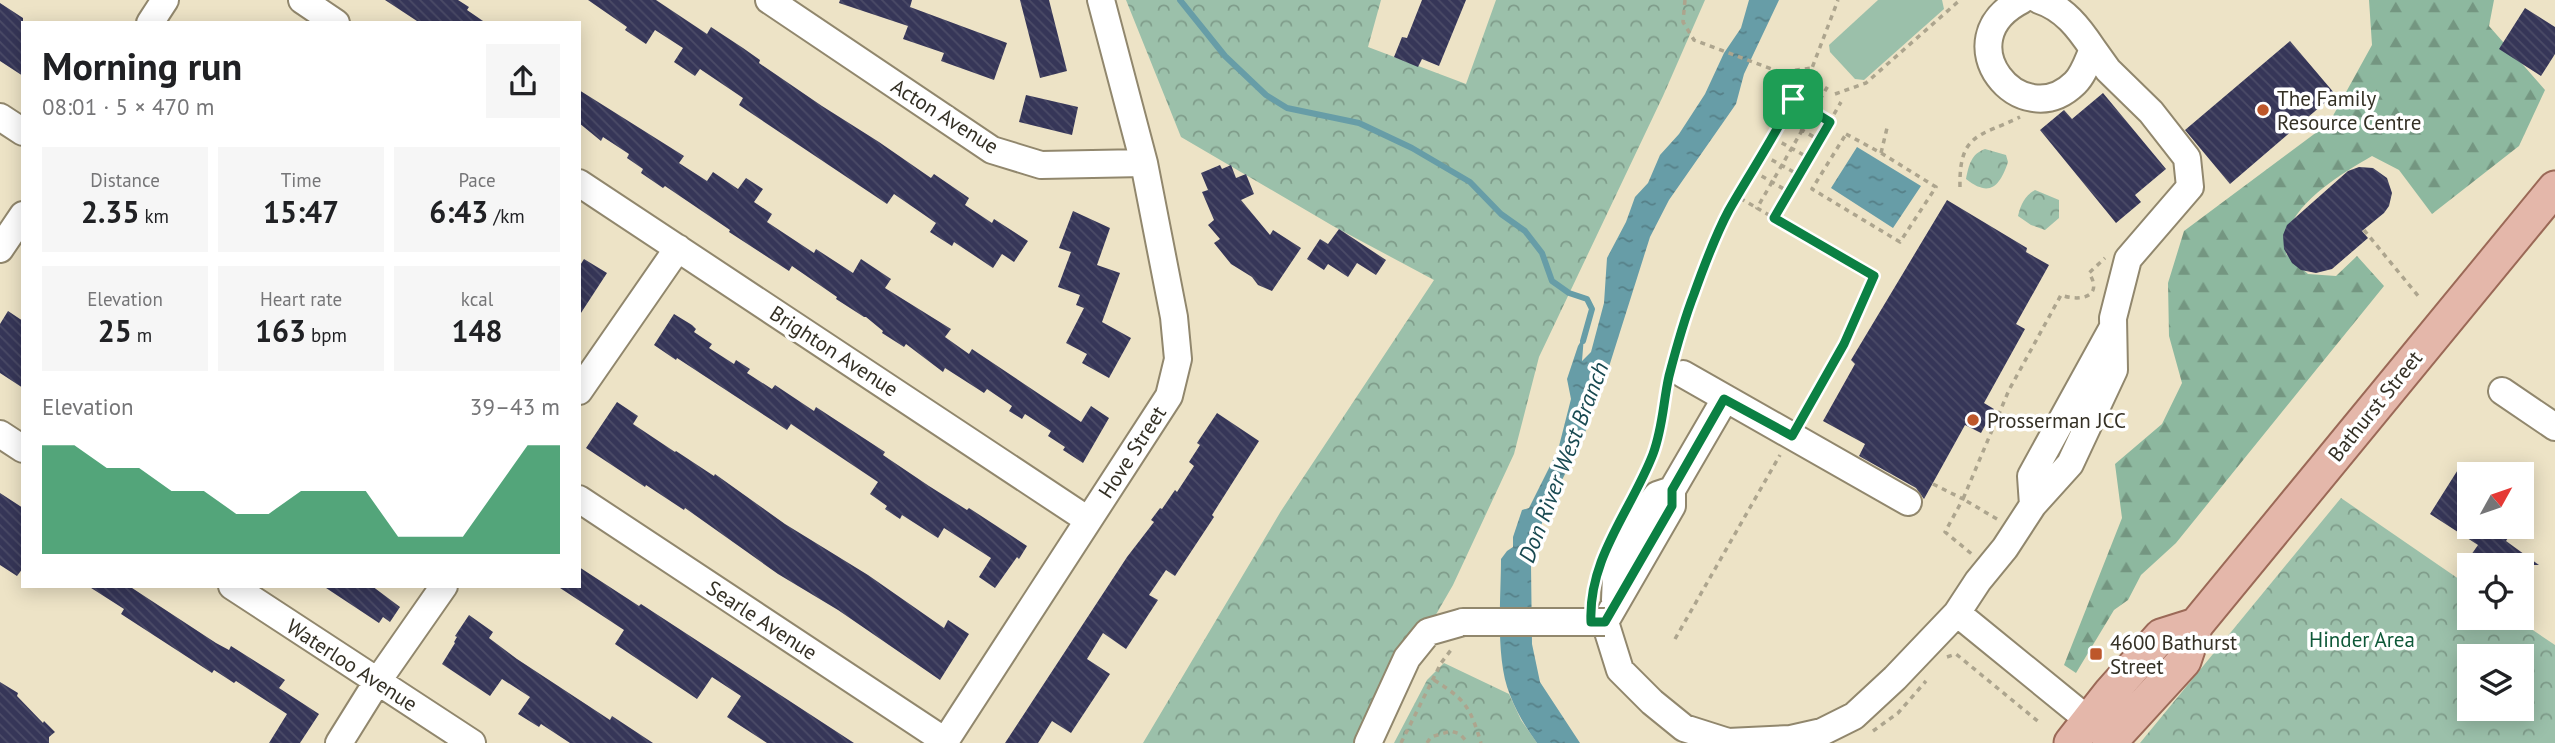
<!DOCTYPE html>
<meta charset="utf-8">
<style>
:root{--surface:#fff;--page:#f6f6f6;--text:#202124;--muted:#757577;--accent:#0b8043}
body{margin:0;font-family:"PT Sans",sans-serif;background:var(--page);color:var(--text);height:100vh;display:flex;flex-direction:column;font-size:26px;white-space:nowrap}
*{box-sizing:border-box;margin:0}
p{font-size:23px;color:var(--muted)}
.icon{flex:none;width:38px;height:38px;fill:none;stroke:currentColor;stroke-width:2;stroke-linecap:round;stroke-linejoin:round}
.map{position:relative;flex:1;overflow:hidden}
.panel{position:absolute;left:21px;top:21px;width:560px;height:567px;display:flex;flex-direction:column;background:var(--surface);border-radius:0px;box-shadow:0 4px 18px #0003}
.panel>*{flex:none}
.needle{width:46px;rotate:50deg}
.buttons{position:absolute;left:2457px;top:462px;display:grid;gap:14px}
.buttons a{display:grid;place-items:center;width:77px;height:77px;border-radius:0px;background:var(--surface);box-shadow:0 4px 18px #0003;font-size:35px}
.pin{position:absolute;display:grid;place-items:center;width:60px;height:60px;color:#fff;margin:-30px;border-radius:14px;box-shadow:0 4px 10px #0006}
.round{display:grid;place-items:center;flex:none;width:74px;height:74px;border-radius:0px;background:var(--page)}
.summary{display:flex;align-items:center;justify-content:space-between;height:119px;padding:0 21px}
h1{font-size:38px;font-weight:600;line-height:52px}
.metrics{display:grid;grid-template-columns:repeat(3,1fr);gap:10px;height:119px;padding:7px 21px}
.metrics div{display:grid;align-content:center;border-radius:0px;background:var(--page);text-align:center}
.metrics b{font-size:30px;font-weight:600}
.metrics small{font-size:19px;font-weight:400}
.metrics p{font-size:19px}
.chart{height:196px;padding:14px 21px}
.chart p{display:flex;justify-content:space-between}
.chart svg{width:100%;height:126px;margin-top:7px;fill:var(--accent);opacity:.7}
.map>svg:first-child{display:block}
.forest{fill:url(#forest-firs)}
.park{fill:url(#park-crowns);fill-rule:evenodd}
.pitch{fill:#9bc0aa}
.water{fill:url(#water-ripples)}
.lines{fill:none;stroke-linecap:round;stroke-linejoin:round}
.stream{stroke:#679da7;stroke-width:6}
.building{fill:url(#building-back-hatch)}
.minor-casing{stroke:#91876d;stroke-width:30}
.major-casing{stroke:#9b6957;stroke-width:37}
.path{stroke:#ada58e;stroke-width:3.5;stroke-dasharray:5 5;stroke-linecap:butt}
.minor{stroke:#fff;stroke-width:26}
.major{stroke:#e4b7aa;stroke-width:33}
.minor-bridge-casing{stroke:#91876d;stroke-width:30;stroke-linecap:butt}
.minor-bridge{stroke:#fff;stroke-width:26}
.route-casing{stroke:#fff;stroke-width:14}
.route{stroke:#0b8043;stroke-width:9}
.poi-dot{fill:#bd572a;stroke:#fff;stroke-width:2.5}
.labels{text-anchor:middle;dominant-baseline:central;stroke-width:7;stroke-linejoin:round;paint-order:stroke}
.poi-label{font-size:21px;fill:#343025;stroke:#fff;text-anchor:start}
.street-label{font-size:21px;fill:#343025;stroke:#fff}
.park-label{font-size:21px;fill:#0e5838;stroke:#fff}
.water-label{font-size:23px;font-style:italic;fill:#184951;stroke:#fff}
</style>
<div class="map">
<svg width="2555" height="743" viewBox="0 0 2555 743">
<defs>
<pattern id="forest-firs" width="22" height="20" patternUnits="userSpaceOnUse" patternTransform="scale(1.75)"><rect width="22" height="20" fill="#8db89f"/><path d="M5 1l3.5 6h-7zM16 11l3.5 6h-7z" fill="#749681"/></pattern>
<pattern id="park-crowns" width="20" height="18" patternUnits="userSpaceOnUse" patternTransform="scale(1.75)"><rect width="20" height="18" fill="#9bc0aa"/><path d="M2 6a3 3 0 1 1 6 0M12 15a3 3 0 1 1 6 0" fill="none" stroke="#7f9c8a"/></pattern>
<pattern id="water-ripples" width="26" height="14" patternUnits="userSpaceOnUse" patternTransform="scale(1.75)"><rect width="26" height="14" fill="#679da7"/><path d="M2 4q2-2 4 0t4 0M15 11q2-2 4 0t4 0" fill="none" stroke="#568088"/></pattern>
<pattern id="building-back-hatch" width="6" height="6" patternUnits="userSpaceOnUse" patternTransform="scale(1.75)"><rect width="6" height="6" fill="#363658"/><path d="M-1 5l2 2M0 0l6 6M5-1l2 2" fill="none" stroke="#4b4b67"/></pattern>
</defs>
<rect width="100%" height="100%" fill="#ede3c6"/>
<path class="forest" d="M 2369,0 L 2494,0 L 2489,26 L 2545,90 L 2519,146 L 2432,214 L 2399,170 L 2372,156 C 2341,174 2301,198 2287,232 C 2285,238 2286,247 2286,254 L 2308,274 L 2336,276 L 2357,256 L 2384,286 L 2176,543 L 2141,575 L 2128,600 L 2114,610 L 2076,673 L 2064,665 L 2122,518 L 2115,464 L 2162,424 L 2182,383 L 2169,336 L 2168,283 L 2184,231 L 2329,123 L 2372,45 Z"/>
<path class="park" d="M 1126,0 L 1381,0 L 1368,47 L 1466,84 L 1496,0 L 1705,0 L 1663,96 L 1539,357 L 1514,454 L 1453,585 L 1362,743 L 1143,743 L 1281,511 L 1434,280 L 1333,226 L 1181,137 Z
M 1985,149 L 2006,155 L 2008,162 C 2000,186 1990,198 1966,179 C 1969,165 1971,154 1985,149 Z
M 2035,190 L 2059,200 L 2059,218 L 2045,230 L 2031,225 L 2018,216 C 2021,204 2025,196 2035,190 Z
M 2341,498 L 2469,586 L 2469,618 L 2515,618 L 2555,645 L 2555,743 L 2140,743 ZM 2522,656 L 2522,709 L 2469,709 L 2469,656 Z
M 1444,663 L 1509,694 L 1521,720 L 1537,743 L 1394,743 L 1427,680 Z"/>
<path class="pitch" d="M 1878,0 L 1942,0 L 1944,9 L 1864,80 L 1855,79 L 1830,52 L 1829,45 Z"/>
<path class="water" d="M 1749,0 L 1779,0 L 1744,74 L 1736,104 L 1669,200 L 1650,237 L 1607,373 L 1595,395 L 1592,414 L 1581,443 L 1544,515 L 1531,565 L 1532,644 L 1540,682 L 1580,743 L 1537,743 C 1526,728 1517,713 1510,695 C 1495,659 1501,599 1501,559 L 1507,551 L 1513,547 L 1513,537 L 1522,510 L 1529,508 L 1558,450 L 1571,399 L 1567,379 L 1578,346 L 1584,336 L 1582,361 L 1591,352 L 1604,303 L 1607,258 L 1626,222 L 1635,197 L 1648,183 L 1660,155 L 1679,134 L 1705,94 L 1724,53 L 1741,28 Z
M 1857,147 L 1921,186 L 1893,228 L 1831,188 Z"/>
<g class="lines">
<path class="stream" d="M 1180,0 L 1225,56 L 1266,95 L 1287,108 L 1359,123 L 1412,148 L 1470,182 L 1501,214 L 1525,231 L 1542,253 L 1552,281 L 1569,293 L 1587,299 L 1592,309 L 1583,341"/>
</g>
<path class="building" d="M 385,0 L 458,0 L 469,7 L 467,10 L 486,23 L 420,23 Z
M 588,0 L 656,0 L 707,34 L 711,27 L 743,48 L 760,60 L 759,63 L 822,106 L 879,142 L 931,178 L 934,174 L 969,198 L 965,205 L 992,223 L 994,219 L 1028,241 L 1014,262 L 1002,254 L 993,268 L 954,242 L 952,246 L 930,232 L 936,223 L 894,194 L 887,204 L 739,105 L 743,98 L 700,69 L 695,76 L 674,62 L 683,48 L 655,30 L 646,44 L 625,30 L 627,27 Z
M 840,0 L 912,0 L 910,7 L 1007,43 L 994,80 L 941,61 L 944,53 L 903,39 L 908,26 L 839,3 Z
M 1020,0 L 1049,0 L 1067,71 L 1040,78 Z
M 1422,0 L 1466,0 L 1439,66 L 1422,59 L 1418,67 L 1394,57 L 1402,37 L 1407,38 Z
M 0,3 L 23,18 L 23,76 L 0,61 Z
M 2525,8 L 2555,27 L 2555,54 L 2541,76 L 2499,49 Z
M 2290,41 L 2335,94 L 2230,184 L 2185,130 Z
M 579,90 L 684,156 L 679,163 L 707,181 L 713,172 L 738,189 L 746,178 L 763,189 L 754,202 L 772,214 L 767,222 L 814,253 L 816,249 L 853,273 L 861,259 L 891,279 L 885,288 L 951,329 L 945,337 L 969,354 L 972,349 L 1081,422 L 1091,406 L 1109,418 L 1083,463 L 1063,450 L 1065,447 L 1048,436 L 1051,431 L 1025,414 L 1022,419 L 1009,411 L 1012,406 L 987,389 L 984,393 L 945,368 L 943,372 L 906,344 L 904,347 L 882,333 L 883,331 L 866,317 L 864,317 L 836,299 L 837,297 L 792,266 L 789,271 L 729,232 L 730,230 L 665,186 L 663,188 L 641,173 L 643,169 L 627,158 L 629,154 L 603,137 L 601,141 L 579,123 Z
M 2103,93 L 2166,169 L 2135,195 L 2141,202 L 2116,223 L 2040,130 L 2064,110 L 2072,119 Z
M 1026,95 L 1078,107 L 1072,135 L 1019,122 Z
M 1220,165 L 1222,169 L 1231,165 L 1236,178 L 1246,174 L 1254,194 L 1241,200 L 1270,235 L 1273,230 L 1301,248 L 1272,291 L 1258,285 L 1252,277 L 1231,264 L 1214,243 L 1220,239 L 1208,225 L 1214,220 L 1202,192 L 1208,190 L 1201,173 Z
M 2359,167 L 2373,168 L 2387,178 L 2392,193 L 2389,206 L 2384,213 L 2362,231 L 2368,238 L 2332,269 L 2316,273 L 2301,270 L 2292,263 L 2284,249 L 2283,235 L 2287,225 L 2348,171 Z
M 1947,200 L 2027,248 L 2026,252 L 2049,265 L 2016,324 L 2025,329 L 1984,403 L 1994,409 L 1981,433 L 1965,425 L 1924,499 L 1916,488 L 1859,456 L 1865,444 L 1823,421 L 1855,364 L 1851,360 Z
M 1073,211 L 1110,228 L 1097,265 L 1120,273 L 1102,322 L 1131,338 L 1109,378 L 1082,363 L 1087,354 L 1066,343 L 1084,308 L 1076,305 L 1080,295 L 1058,287 L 1071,252 L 1059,248 Z
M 1339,229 L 1386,260 L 1376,275 L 1357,263 L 1348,277 L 1328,264 L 1324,270 L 1307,259 L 1320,239 L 1328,244 Z
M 584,259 L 607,273 L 579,316 L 579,267 Z
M 8,311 L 23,321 L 23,388 L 0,373 L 0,324 Z
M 674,314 L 692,325 L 696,329 L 694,332 L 712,344 L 709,348 L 734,364 L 736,360 L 750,369 L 747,373 L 772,389 L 775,385 L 814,411 L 816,407 L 885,452 L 883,455 L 929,486 L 967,510 L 969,508 L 1027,546 L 1019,559 L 1017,557 L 995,588 L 979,577 L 991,558 L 944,528 L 938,538 L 902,515 L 900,519 L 885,509 L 887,506 L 870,494 L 878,482 L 791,424 L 787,430 L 677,358 L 676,360 L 654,345 Z
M 617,402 L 638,416 L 633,424 L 675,452 L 676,451 L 714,476 L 715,474 L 785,524 L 868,575 L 944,628 L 948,620 L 969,634 L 940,680 L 838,610 L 778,574 L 685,508 L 684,510 L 646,485 L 645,487 L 586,448 Z
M 1217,413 L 1259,441 L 1212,515 L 1214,517 L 1175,576 L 1166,570 L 1149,595 L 1158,600 L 1126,649 L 1103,633 L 1087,659 L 1110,674 L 1071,733 L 1052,721 L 1038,743 L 1005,743 L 1127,557 L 1154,522 L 1151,520 L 1160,508 L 1162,509 L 1175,490 L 1177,492 L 1194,466 L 1189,462 L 1200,445 L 1197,443 Z
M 2459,468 L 2469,474 L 2469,527 L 2515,527 L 2506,541 L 2539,565 L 2464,565 L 2478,545 L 2430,514 Z
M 0,493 L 23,508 L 23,568 L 17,576 L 0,565 Z
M 579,567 L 639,606 L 641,604 L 664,619 L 854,743 L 767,743 L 727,717 L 741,696 L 712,677 L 697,699 L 615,644 L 624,630 L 557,586 L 579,586 Z
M 88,586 L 129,586 L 216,643 L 229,650 L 231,646 L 285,680 L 279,688 L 319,714 L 300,743 L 269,743 L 287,714 L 236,681 L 234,683 L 214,670 L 212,673 L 121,614 L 124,609 Z
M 323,586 L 372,586 L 400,607 L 390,622 L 383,617 L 379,623 Z
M 469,615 L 493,632 L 489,638 L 517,659 L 610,720 L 612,716 L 653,743 L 570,743 L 541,724 L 539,727 L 518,714 L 530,697 L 502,679 L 490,696 L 442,664 L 455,643 L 454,642 L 457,637 L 455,636 Z
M 0,682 L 18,693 L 17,696 L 43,723 L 44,721 L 55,732 L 49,737 L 49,743 L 0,743 Z"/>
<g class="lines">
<g class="minor-casing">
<path id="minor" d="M 302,0 L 336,23
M 769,0 L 992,150 L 1041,165 L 1144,163
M 2022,0 C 1943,40 2021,136 2075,83 C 2084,74 2088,60 2093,49 C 2079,28 2064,8 2039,0
M 150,23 L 165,0
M 0,117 L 23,132
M 579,183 L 1088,520
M 0,249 L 23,215
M 1683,374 L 1908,502
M 579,391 L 678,248
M 2502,391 L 2555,427
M 1725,399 L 1672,490 L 1672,506 L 1605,622 L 1620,670 L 1652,702 L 1684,728 L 1728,742 L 1791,739 L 1822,732 L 1854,716 L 1895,678 L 1957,613 L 2103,732
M 0,434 L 23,449
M 579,499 L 945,741
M 2033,505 L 2031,476 L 2112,329
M 232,586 L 472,743
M 1615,600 L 1617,551 L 1625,536 L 1657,495 L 1672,490
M 1957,613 L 1978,581 L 2005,548 L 2033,505 L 2070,464 L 2114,370 L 2113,318 L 2128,259 L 2190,187 L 2187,158 L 2151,112 L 2108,70 L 2093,49
M 339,743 L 377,682 L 444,586
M 944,743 L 1169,396 L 1178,359 L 1174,317 L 1144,163 L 1101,0
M 1368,743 L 1407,658 L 1428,632 L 1463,622"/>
</g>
<g class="major-casing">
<path id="major" d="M 2071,743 L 2111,692 L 2161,636 L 2196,625
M 2109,743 L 2184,661 L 2196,625 L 2555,188"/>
</g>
<path class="path" d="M 1685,0 L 1683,22 L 1694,40 L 1780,72 L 1812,68
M 1835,94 L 1866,83 L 1960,0
M 1793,99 L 1830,122
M 1783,119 L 1819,140
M 1846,134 L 1881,153 L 1936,187 L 1900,242 L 1812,189 Z
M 1773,138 L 1809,158
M 1881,153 L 1887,128
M 1763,155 L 1799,175
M 1753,171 L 1789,192
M 1960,187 C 1959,133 1979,137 2020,117
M 1738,197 L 1812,68 L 1838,0
M 1774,218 L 1841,102
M 2364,230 L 2419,297
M 1676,352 C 1692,299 1708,244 1738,197 L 1757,208
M 1802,418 L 1845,344 L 1874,276 L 1757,208 L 1829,84
M 1644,477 L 1663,422 L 1667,390
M 1933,484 L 1963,499 L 1945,532 L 1973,555
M 1997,519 L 1963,499 L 2009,390 L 2061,295 C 2080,302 2104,297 2089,273 L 2105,258
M 1675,639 L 1780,455
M 1947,657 L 1956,654 L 2040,723
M 1434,680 C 1466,700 1470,707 1481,743
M 1873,731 L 1898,713 L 1926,681
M 1401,743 L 1441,663 L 1451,650
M 1427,743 L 1431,737 L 1451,731 L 1460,734 L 1468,743"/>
<use href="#minor" class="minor"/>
<use href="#major" class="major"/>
<g class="minor-bridge-casing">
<path id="minor-bridge" d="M 1463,622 L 1605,622"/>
</g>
<use href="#minor-bridge" class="minor-bridge"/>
</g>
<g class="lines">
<g class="route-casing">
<path id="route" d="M 1793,99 L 1830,122 L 1774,218 L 1874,276 L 1844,344 L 1792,436 L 1724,399 L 1672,490 L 1672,506 L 1605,622 L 1591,622 C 1588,558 1631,511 1653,454 C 1663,427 1663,403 1669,376 C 1676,349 1684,320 1694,294 C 1704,266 1715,236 1729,210 C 1750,173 1774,138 1793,99 Z"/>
</g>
<use href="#route" class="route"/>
</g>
<g class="poi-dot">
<circle cx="2263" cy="110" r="7"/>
<circle cx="1973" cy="420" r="7"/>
<rect x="2089" y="647" width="14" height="14" rx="3.5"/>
</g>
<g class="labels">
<g class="poi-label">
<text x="2277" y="98">The Family<tspan x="2277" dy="24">Resource Centre</tspan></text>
<text x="1987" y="420">Prosserman JCC</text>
<text x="2110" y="642">4600 Bathurst<tspan x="2110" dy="24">Street</tspan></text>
</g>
<g class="street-label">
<text transform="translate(945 116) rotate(32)">Acton Avenue</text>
<text transform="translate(834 351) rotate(33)">Brighton Avenue</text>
<text transform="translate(2375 406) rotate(-51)">Bathurst Street</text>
<text transform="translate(1132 452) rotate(-57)">Hove Street</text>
<text transform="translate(762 620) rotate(33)">Searle Avenue</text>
<text transform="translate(352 665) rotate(33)">Waterloo Avenue</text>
</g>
<g class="park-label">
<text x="2362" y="639">Hinder Area</text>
</g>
<g class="water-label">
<text transform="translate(1563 462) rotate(-69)">Don River West Branch</text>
</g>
</g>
</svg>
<div class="buttons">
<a><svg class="needle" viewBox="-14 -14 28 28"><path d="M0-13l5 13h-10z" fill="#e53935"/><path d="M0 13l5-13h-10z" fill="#757577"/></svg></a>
<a><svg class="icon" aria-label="locate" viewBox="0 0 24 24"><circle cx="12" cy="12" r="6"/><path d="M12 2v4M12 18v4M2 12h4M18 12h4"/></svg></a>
<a><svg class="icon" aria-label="layers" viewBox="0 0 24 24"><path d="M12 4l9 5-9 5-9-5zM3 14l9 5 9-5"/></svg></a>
</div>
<div class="pin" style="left:1793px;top:99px;background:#1e9e55"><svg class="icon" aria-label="arrive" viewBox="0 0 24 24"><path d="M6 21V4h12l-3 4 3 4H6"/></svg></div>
<section class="panel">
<div class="summary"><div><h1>Morning run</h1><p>08:01 · 5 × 470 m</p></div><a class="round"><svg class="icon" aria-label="share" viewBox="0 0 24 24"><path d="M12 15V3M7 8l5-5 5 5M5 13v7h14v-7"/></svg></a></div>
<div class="metrics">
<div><p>Distance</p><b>2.35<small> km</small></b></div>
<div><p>Time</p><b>15:47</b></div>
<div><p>Pace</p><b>6:43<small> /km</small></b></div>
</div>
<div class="metrics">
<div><p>Elevation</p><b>25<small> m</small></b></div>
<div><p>Heart rate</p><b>163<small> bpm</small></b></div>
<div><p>kcal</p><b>148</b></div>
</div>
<div class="chart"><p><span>Elevation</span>39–43 m</p>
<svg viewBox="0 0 160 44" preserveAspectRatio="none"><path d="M0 44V6L10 6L20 14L30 14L40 22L50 22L60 30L70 30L80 22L90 22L100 22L110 38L120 38L130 38L140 22L150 6L160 6V44z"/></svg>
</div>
</section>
</div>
